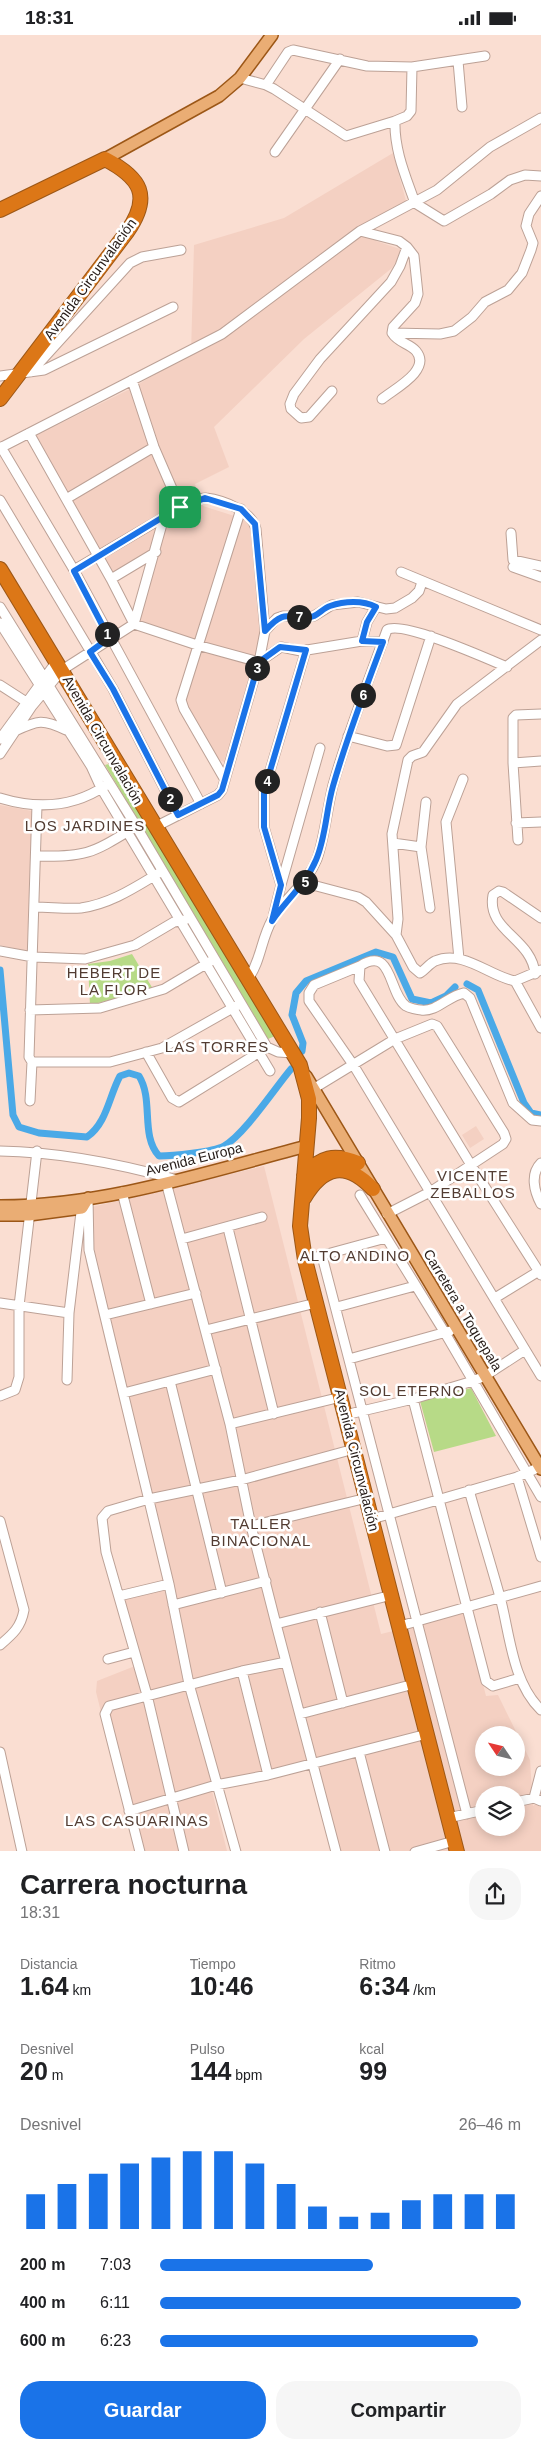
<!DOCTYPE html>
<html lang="es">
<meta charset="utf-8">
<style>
:root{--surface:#fff;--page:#f6f6f6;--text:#202124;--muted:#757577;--accent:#1a73e8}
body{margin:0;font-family:Helvetica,sans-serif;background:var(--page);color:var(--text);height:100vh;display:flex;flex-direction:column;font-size:19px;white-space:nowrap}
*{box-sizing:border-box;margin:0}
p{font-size:16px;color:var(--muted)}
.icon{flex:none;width:28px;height:28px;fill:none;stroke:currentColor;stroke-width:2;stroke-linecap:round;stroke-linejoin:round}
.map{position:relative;height:1816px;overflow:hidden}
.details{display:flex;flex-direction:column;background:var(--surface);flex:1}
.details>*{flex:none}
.needle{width:32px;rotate:305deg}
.fabs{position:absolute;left:475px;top:1691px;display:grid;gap:10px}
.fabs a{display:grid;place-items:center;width:50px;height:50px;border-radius:50%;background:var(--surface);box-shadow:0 2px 12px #0003;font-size:25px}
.pin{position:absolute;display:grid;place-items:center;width:42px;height:42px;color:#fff;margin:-21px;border-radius:10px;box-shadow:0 2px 8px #0006}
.km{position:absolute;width:25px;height:25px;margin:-12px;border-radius:50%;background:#222;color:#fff;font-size:14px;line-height:25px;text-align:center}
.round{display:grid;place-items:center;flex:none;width:52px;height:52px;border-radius:20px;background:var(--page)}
.summary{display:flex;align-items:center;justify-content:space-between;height:85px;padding:0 20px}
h1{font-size:28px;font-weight:600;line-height:38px}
.metrics{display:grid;grid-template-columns:repeat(3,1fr);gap:8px;height:85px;padding:5px 20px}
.metrics div{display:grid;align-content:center}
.metrics b{font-size:25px;font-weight:600}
.metrics small{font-size:14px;font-weight:400}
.metrics p{font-size:14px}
.chart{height:140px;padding:10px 20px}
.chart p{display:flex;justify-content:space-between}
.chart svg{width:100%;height:90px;margin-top:5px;stroke:var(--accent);stroke-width:6}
.primary-button{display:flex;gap:10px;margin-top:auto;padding:10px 20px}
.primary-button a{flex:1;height:58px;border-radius:20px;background:var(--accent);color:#fff;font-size:20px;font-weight:600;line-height:58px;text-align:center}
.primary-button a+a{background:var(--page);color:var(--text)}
ul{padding:0 20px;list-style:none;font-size:16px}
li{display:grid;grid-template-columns:80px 60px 1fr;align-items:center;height:38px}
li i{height:12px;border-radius:6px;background:var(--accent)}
.status{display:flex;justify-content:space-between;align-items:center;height:35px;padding:0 25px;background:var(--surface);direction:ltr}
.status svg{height:14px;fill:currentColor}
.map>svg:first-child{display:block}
.built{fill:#f4d0c2;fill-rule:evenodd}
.green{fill:#b7da87}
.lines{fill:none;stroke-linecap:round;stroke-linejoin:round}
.canal{stroke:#4aa9e7;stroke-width:7}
.minor-casing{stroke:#bca196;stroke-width:11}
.major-casing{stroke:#9c5717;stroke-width:14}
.highway-casing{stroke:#9c5717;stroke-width:16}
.minor{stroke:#fff;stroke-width:9}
.major{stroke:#eaad74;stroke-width:11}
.highway{stroke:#dc7717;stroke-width:14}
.route-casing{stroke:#fff;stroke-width:10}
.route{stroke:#1a73e8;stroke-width:6}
.labels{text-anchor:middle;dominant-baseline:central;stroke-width:5;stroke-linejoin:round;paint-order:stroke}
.street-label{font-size:14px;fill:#251b17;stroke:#fff}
.neighbourhood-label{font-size:15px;letter-spacing:1px;fill:#523c32;stroke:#fff}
</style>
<div class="status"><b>18:31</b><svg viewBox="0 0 49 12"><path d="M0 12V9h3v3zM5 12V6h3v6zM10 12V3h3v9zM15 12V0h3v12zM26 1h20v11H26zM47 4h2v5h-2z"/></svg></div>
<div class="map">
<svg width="541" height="1817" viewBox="0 0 541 1817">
<rect width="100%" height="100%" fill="#faded2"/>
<path class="built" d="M 393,118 L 408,173 L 372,194 L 376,206 L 403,215 L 392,233 L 304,304 L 214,392 L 229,432 L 195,449 L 203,471 L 250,486 L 261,525 L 264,631 L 232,730 L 206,720 L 177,666 L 191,614 L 139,594 L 136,589 L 155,522 L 109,545 L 29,404 L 132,353 L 191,318 L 194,210 L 284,183 Z
M 0,770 L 32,776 L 27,916 L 0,910 Z
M 476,1091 L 484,1104 L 470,1113 L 462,1100 Z
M 264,1131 L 381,1599 L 465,1578 L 486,1661 L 498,1660 L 530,1725 L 533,1771 L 541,1765 L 541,1816 L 334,1816 L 311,1733 L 212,1756 L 227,1816 L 136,1816 L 96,1657 L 97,1646 L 135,1631 L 123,1563 L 165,1553 L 86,1228 L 92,1172 ZM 484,1700 L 516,1700 L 516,1732 L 484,1732 ZM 484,1760 L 516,1760 L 516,1792 L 484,1792 Z"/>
<path class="green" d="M 112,728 L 275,1001 L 268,1004 L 105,730 Z
M 132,919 L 153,954 L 90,970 L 88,929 L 110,926 Z
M 471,1353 L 496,1401 L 434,1417 L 420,1366 Z"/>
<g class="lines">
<path class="canal" d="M 0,935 L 13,1080 L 19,1092 L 39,1098 L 87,1102 C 107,1088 109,1061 120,1041 L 129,1038 L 139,1041 C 154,1065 140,1100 159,1121 C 172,1121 213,1117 224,1111 C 244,1100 275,1053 291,1034
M 467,949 L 478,955 L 524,1068 L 531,1078 L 541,1080
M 302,1016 L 303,1008 L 292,980 L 296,958 L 306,946 L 376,917 L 393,922 L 412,964 L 431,968 L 446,961 L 455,952"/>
<g class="minor-casing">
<path id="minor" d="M 458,26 L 462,72
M 412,32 L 411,76 L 407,81 L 395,86 C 394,115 406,142 415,168 L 444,186 L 491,159 L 510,145 L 525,140 L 541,141
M 240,43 L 266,50 L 274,54 L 346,101 L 395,86
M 266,50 L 288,17 L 293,15 L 367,31 L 412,32 L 485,21
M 275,117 L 340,24
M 360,196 L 399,206 L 407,212 L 414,221 L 418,259 L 415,268 L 393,292 L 392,298 C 398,308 409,308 416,316 C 432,335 394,354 382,364
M 392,298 L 440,299 L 454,296 L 472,282 L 485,267 L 508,255 L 522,238 L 531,215 L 533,208 L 526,191 L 529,179 L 541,161
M 31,337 L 130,228 L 142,222 L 181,215
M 0,341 L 44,335 L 173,272
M 132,345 L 154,412 L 180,472 L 164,482 L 134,589
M 332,356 L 309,382 L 301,383 L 291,374 L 290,369 L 294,359 L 320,324 L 391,247 L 400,231 L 407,212
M 29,398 L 111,544 L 134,589
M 1,412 L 74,535 L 201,769
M 0,413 L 222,299 L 360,196 L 437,155 L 490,112 L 541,83
M 66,464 L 154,412
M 0,465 L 113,654 L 178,780
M 511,498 L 513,525 L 541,531
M 513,532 L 541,542
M 74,535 L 164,482
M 401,537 L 541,595
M 111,544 L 156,517
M 0,572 L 133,786 L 267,1012 L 278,1017 L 293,1018
M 0,588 L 91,731 L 101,753 L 270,1036
M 265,596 L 277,583 L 283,581 L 307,582 L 314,581 L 332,570 L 358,567 L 386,574 L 395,573 L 412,563 L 419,556 L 422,547
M 362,606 L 367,587 L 376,572
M 0,650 L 31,670
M 15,696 C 38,685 43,684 66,695
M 348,701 L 387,711 L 396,710 L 431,601
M 0,704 L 57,626
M 0,719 L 32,671 L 62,635 L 134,589 L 197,610 L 259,627 L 281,612 L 301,616 L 362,606 L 383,607
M 513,728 L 541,726
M 225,745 L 184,674 L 181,665 L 241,474
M 0,763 C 36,774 72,773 105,751
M 426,767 L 421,812 L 430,873
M 516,788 L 541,787
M 155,792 L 218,760 L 222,755 L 259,627 L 265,596 L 256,494 C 252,476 223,465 206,463 C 199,462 187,469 180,472
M 518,805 L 513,728 L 513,683 L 516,680 L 541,679
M 393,808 L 421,812
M 36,821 C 85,822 91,819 132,794
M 305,848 L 358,862 L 366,867 L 396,900 L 413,932 L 420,938 C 425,935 429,929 435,926 C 463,914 489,941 515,946 L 541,935
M 281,850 L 320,713
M 35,872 C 50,872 66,874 81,873 C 110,869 134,853 159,838
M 274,878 L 281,850 L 264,792 L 264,756 L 306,615
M 396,900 L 398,884 L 392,799 L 408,725 L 412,721 L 423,717 L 457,669 L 541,605
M 0,916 L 33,922 L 85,924 L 135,910 L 174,887 L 185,885
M 459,924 L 446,787 L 463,744
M 360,931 L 314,950 L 309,958 L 309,966 L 354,1031 L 541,1341
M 535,939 C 532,903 486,896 493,860 L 499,856 L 503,857 L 541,883
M 248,944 C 261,926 261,904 272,885 C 285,862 307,849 317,824 C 325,801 327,774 333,750 C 348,697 368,647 387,595 C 401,585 488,624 507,632
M 515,946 L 541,993
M 30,975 L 100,973 L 164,954 L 211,926
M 146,1017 L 172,1063 L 179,1067 L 263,1015
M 32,1027 L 110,1027 L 162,1013 L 238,970
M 313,1054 L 395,1004 L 432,989 L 437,991 L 504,1098 L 506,1104 L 503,1109 L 430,1157 L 387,1179
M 30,1066 L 32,1027 L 29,1022 L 37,770
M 541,1086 L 532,1085 L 513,1068 L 470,963 L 464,958 C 448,961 437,977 421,975 C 418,975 409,973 406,971 C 388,958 393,910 360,931 L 359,946 L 471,1130 L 541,1240
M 0,1116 C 60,1117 116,1128 174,1144
M 541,1128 C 530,1139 534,1156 541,1169
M 166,1147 L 230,1389 L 251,1491 L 276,1589
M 122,1157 L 151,1269
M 360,1160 L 445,1298 L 541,1462
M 88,1163 L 89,1215 L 169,1549 L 189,1649 L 236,1817
M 228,1193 L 274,1379
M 182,1204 L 262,1182
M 322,1221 L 467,1779
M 305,1225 L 386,1203
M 495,1263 L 539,1236
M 0,1268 L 69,1278
M 337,1272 L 415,1251
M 105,1280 L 196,1258
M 206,1295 L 316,1268
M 349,1324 L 450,1296
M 67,1345 L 69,1278 L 82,1169
M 170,1346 L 222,1558
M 124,1358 L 216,1334
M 0,1361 L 15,1355 L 19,1342 L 19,1271 L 37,1116
M 413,1364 L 486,1646 L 493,1651 L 520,1643
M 345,1380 L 413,1364 L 473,1346 L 485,1341 L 525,1315
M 230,1389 L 341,1362
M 517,1442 L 541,1522
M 469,1455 C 479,1491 490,1526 500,1562 C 510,1599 512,1647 541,1675
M 372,1484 L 517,1442 L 540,1432
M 0,1486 L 24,1575 C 21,1592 13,1599 0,1610
M 251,1491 L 367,1463
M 119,1561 L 169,1549
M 173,1570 L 266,1546
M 320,1577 L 343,1668
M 400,1591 L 541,1551
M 108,1624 L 134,1617
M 242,1636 L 268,1740
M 300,1679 L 414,1649
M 0,1717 L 22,1817
M 359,1717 L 385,1817
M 534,1763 L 541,1736
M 516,1767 L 534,1763 L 541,1766
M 129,1776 L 216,1750 L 268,1740 L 427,1699
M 448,1783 L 484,1775
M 140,1817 L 105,1679 L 109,1671 L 242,1636 L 286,1627
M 184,1817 L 147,1660 L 106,1517 L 102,1483 L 108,1476 L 149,1464 L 241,1445 L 354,1414
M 336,1817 L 276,1589 L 392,1560
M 415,1817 L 454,1806"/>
</g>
<g class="major-casing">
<path id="major" d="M 105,124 L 219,61 L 240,43 L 272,0
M 306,1041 L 541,1434
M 0,1171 C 104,1171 207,1137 307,1111
M 0,1180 L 29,1180 L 82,1173 L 88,1163"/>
</g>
<g class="highway-casing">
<path id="highway" d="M 0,175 L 105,124 C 141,143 152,161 127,197 L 0,364
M 0,534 L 300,1030 L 309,1064 L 309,1083 L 300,1191 L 305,1225 L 457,1817
M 304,1140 C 321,1122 334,1118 358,1128
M 304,1163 C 324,1130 346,1126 373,1154"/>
</g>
<use href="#minor" class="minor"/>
<use href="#major" class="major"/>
<use href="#highway" class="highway"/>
</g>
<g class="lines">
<g class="route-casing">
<path id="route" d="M 205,463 L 241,474 L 255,489 L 265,596 C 289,568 291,590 314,581 C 320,578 324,573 330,571 C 344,566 363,565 376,572 L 367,587 L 362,606 L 383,607 C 365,655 347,702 333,751 C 326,775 326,802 316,825 C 306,849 286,865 272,886 L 281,850 L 264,792 L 264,756 L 306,615 L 280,612 L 259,627 L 222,755 L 218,760 L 178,780 L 113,654 L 90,617 L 109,603 L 74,536 L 173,476 Z"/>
</g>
<use href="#route" class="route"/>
</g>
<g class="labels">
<g class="street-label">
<text transform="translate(90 244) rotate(-54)">Avenida Circunvalación</text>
<text transform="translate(103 705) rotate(60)">Avenida Circunvalación</text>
<text transform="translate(194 1124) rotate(-14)">Avenida Europa</text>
<text transform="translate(463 1275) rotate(59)">Carretera a Toquepala</text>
<text transform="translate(357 1425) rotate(76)">Avenida Circunvalación</text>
</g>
<g class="neighbourhood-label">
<text x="85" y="790">LOS JARDINES</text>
<text x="114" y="937">HEBERT DE<tspan x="114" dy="17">LA FLOR</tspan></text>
<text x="217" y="1011">LAS TORRES</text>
<text x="473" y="1140">VICENTE<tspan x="473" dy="17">ZEBALLOS</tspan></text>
<text x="355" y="1220">ALTO ANDINO</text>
<text x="412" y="1355">SOL ETERNO</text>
<text x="261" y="1488">TALLER<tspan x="261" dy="17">BINACIONAL</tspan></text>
<text x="137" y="1785">LAS CASUARINAS</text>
</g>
</g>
</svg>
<div class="fabs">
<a><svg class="needle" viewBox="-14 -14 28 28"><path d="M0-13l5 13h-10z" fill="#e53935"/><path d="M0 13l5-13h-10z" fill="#757577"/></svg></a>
<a><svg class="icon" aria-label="layers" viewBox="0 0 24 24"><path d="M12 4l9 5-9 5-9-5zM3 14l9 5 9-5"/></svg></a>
</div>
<div class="pin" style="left:180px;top:472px;background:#1e9e55"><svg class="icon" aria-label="arrive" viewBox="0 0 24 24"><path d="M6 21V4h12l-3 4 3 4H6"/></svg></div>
<b class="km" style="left:107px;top:599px">1</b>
<b class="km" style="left:170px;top:764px">2</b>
<b class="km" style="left:257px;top:633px">3</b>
<b class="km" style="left:267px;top:746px">4</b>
<b class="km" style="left:305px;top:847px">5</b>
<b class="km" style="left:363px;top:660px">6</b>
<b class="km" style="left:299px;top:582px">7</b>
</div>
<section class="details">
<div class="summary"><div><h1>Carrera nocturna</h1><p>18:31</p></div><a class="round"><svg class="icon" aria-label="share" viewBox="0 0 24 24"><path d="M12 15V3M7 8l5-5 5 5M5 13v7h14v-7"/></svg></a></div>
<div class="metrics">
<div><p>Distancia</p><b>1.64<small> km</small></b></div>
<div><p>Tiempo</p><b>10:46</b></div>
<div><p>Ritmo</p><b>6:34<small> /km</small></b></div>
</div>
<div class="metrics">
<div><p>Desnivel</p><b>20<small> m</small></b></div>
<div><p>Pulso</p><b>144<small> bpm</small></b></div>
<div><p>kcal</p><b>99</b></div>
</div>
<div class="chart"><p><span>Desnivel</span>26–46 m</p>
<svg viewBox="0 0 160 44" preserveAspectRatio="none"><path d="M5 44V27M15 44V22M25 44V17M35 44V12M45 44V9M55 44V6M65 44V6M75 44V12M85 44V22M95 44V33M105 44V38M115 44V36M125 44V30M135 44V27M145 44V27M155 44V27"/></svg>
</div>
<ul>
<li><b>200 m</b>7:03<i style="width:59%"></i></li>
<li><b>400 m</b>6:11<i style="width:100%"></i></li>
<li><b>600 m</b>6:23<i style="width:88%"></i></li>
</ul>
<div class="primary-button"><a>Guardar</a><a>Compartir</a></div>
</section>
